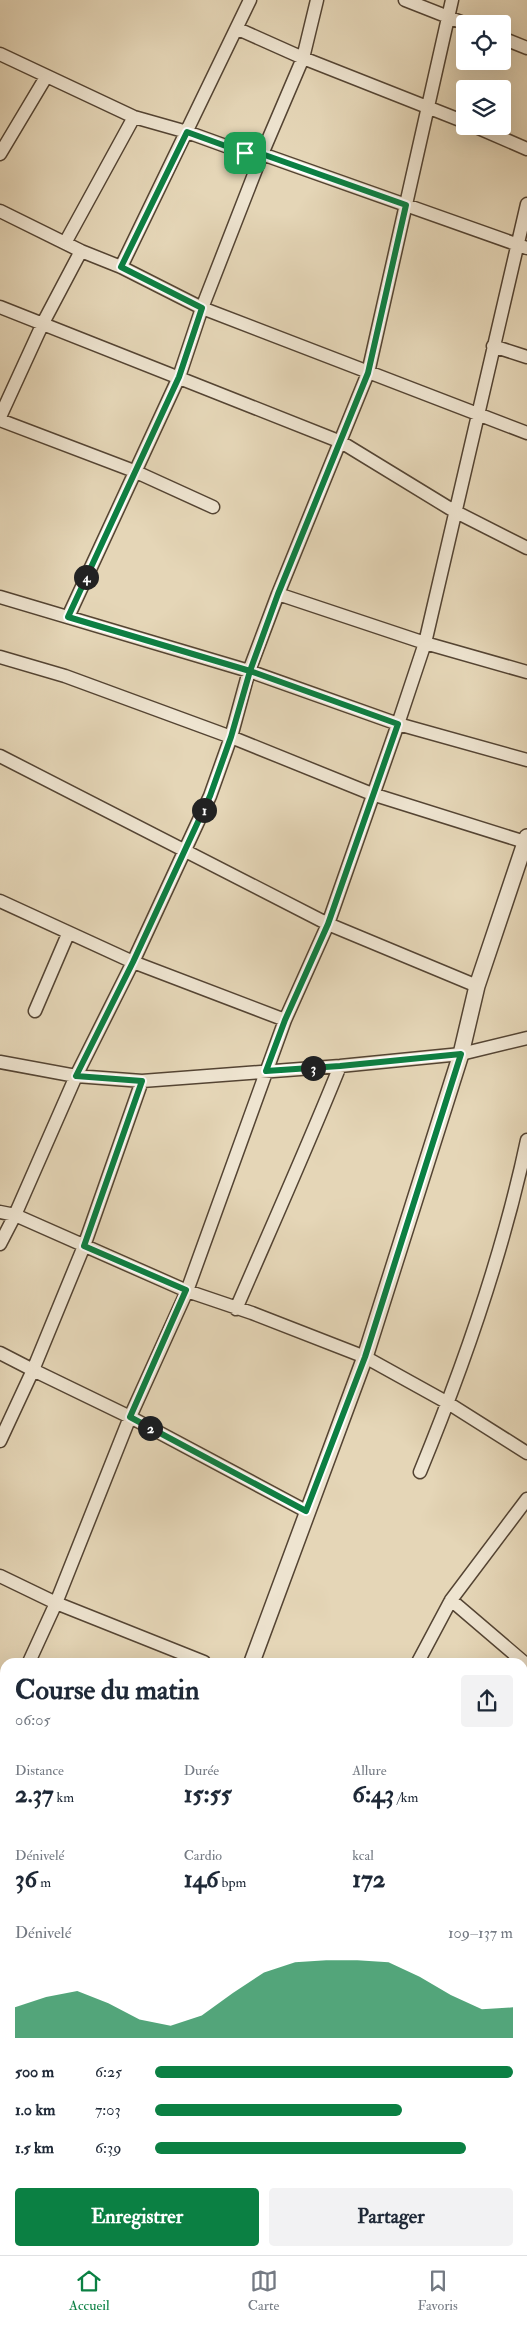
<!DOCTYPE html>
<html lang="fr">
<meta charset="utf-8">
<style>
:root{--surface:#fff;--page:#f2f2f3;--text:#1f2937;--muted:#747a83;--line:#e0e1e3;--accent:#0b8043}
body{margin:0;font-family:"IM FELL Double Pica",serif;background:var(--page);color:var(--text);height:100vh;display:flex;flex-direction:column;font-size:19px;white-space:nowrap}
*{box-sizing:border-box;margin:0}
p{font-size:16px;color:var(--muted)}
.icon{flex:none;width:28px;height:28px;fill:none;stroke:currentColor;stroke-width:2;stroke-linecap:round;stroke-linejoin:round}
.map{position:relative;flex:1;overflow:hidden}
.details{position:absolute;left:0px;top:1658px;width:528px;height:598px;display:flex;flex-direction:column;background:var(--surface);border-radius:15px 15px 0 0;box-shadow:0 5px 20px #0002}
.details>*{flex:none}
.fabs{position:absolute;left:456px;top:15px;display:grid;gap:10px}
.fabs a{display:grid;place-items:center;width:55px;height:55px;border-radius:5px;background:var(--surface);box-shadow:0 5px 20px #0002;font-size:25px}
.pin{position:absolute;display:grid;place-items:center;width:42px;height:42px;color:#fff;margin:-21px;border-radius:10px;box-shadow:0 2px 8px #0006}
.km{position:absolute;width:25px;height:25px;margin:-12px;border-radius:50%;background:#222;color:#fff;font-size:14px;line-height:25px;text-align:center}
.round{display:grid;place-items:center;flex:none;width:52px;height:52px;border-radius:5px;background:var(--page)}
.headline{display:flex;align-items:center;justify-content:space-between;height:85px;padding:0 15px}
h1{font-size:28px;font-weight:700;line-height:38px}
.figures{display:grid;grid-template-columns:repeat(3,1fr);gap:8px;height:85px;padding:5px 15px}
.figures div{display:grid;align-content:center}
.figures b{font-size:25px;font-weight:700}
.figures small{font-size:14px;font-weight:400}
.figures p{font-size:14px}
.chart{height:140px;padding:10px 15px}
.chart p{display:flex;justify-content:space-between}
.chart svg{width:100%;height:90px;margin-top:5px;fill:var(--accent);opacity:.7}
.button{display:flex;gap:10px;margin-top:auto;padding:10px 15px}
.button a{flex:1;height:58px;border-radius:5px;background:var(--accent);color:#fff;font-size:20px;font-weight:700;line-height:58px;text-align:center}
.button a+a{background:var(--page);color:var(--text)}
ul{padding:0 15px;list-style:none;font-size:16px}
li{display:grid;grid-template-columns:80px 60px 1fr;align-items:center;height:38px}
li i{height:12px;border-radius:6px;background:var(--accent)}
.tabs{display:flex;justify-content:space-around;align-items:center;height:70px;border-top:1px solid var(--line);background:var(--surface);font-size:14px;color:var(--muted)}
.tabs a{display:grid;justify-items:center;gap:2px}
.tabs .selected{color:var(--accent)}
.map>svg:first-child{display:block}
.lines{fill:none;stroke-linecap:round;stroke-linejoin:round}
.minor-casing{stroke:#544433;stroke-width:15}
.tertiary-casing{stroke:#544433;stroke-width:18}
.minor{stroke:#eee4d0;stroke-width:12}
.tertiary{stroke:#eee4d0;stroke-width:15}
.route-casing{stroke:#fff;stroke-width:10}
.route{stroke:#0b8043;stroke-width:6}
</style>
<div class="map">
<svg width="527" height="2255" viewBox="0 0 527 2255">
<rect width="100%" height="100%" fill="#e5d6b7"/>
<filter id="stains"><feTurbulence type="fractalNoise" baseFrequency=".004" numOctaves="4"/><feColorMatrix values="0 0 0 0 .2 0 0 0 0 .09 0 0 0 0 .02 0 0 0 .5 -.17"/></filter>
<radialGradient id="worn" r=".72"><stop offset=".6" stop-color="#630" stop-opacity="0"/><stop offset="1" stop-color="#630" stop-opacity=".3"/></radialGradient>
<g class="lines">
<g class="minor-casing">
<path id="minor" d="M 405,0 L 466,24
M 238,29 L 303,58 L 465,122
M 502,38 L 527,48
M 0,54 L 134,117 L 187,132 L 245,153 L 262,154 L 527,248
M 474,126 L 527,149
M 0,154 L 46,77
M 0,211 L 81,251 L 121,267 L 202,308 L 527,433
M 65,243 L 134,117
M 121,267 L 250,0
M 0,307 L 341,442 L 454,511 L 527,548
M 493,346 L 527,357
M 0,417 L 43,323 L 81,251
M 0,420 L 134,471 L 213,507
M 278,594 L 425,643 L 527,672
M 0,597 L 249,671 L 398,724 L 527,760
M 68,617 L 179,377 L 202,308 L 262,154 L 303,58 L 317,0
M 0,657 L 65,676 L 231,737 L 372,794 L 525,842
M 0,756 L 328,924 L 477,986
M 0,901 L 133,962 L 285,1020
M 35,1011 L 68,934
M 0,1062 L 76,1076 L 142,1081 L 340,1066 L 461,1054 L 527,1038
M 0,1212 L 15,1215 L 187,1291 L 252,1313 L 365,1357 L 448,1403 L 527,1453
M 0,1244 L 15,1215 L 76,1076 L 133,962 L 210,796 L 231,737 L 249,671 L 278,594 L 368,373 L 452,0
M 236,1309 C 271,1228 307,1148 340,1066
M 0,1353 L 33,1370 L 84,1246 L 142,1081
M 0,1441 L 33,1370 L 130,1417 L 306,1511
M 420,1472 C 464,1365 503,1254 527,1140
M 0,1576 L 56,1603 L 204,1662
M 451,1600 L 527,1665
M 29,1662 L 56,1603 L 130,1417 L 187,1291 L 285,1020 L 328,924 L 398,724 L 425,643 L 527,204
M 418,1662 L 451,1600 L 527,1499
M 0,1728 L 5,1717
M 522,1835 L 527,1839
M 522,1857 L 527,1850
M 0,1892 L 5,1890
M 522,1914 L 527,1916
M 522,2103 L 527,2105
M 0,2183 L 5,2184
M 522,2211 L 527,2212
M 522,2243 L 527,2232
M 210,2255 L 212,2250
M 517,2255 L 519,2250"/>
</g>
<g class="tertiary-casing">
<path id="tertiary" d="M 252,1662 L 365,1357 L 461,1054 L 477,986 L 527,837
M 295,2250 L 305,2255"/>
</g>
<use href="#minor" class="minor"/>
<use href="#tertiary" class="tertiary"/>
</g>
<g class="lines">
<g class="route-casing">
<path id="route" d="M 245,153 L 262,154 L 406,205 L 368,373 L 278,594 L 250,671 L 231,737 L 210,796 L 133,962 L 76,1076 L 142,1081 L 84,1246 L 186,1290 L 130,1417 L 306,1511 L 365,1357 L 461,1054 L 340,1066 L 266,1071 L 285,1020 L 328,924 L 398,724 L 250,671 L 68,617 L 179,377 L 202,308 L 121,267 L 187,132 L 245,153"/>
</g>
<use href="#route" class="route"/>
</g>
<rect width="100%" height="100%" filter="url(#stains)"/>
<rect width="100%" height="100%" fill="url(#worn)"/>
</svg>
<div class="fabs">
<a><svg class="icon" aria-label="locate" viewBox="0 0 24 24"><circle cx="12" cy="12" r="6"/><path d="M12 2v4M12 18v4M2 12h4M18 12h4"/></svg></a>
<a><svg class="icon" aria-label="layers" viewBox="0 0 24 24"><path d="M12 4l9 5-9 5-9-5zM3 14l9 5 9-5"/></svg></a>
</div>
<div class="pin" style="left:245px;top:153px;background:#1e9e55"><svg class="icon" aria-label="arrive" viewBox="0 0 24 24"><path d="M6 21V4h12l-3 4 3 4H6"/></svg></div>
<b class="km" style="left:204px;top:810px">1</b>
<b class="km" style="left:150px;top:1428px">2</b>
<b class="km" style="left:313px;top:1068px">3</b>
<b class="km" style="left:86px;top:577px">4</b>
<section class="details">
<div class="headline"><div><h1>Course du matin</h1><p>06:05</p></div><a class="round"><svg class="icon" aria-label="share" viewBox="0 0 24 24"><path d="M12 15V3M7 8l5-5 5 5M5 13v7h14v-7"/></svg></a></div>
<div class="figures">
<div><p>Distance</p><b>2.37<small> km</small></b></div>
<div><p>Durée</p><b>15:55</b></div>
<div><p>Allure</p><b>6:43<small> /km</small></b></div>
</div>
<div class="figures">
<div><p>Dénivelé</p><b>36<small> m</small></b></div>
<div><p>Cardio</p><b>146<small> bpm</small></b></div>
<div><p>kcal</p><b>172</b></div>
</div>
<div class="chart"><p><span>Dénivelé</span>109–137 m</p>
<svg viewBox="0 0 160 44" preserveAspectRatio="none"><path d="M0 44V29L10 24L20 21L30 27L40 35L50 38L60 33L70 22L80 12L90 7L100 6L110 6L120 7L130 14L140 23L150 30L160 29V44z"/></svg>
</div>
<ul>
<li><b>500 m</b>6:25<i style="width:100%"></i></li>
<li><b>1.0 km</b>7:03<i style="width:69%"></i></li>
<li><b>1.5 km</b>6:39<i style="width:87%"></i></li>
</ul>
<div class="button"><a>Enregistrer</a><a>Partager</a></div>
</section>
</div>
<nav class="tabs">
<a class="selected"><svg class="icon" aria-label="home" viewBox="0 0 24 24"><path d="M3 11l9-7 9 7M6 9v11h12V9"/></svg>Accueil</a>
<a><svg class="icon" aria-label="map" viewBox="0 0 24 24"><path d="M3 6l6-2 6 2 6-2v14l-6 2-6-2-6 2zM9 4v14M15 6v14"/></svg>Carte</a>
<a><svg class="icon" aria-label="saved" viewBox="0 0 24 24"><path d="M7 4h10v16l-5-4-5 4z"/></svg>Favoris</a>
</nav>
